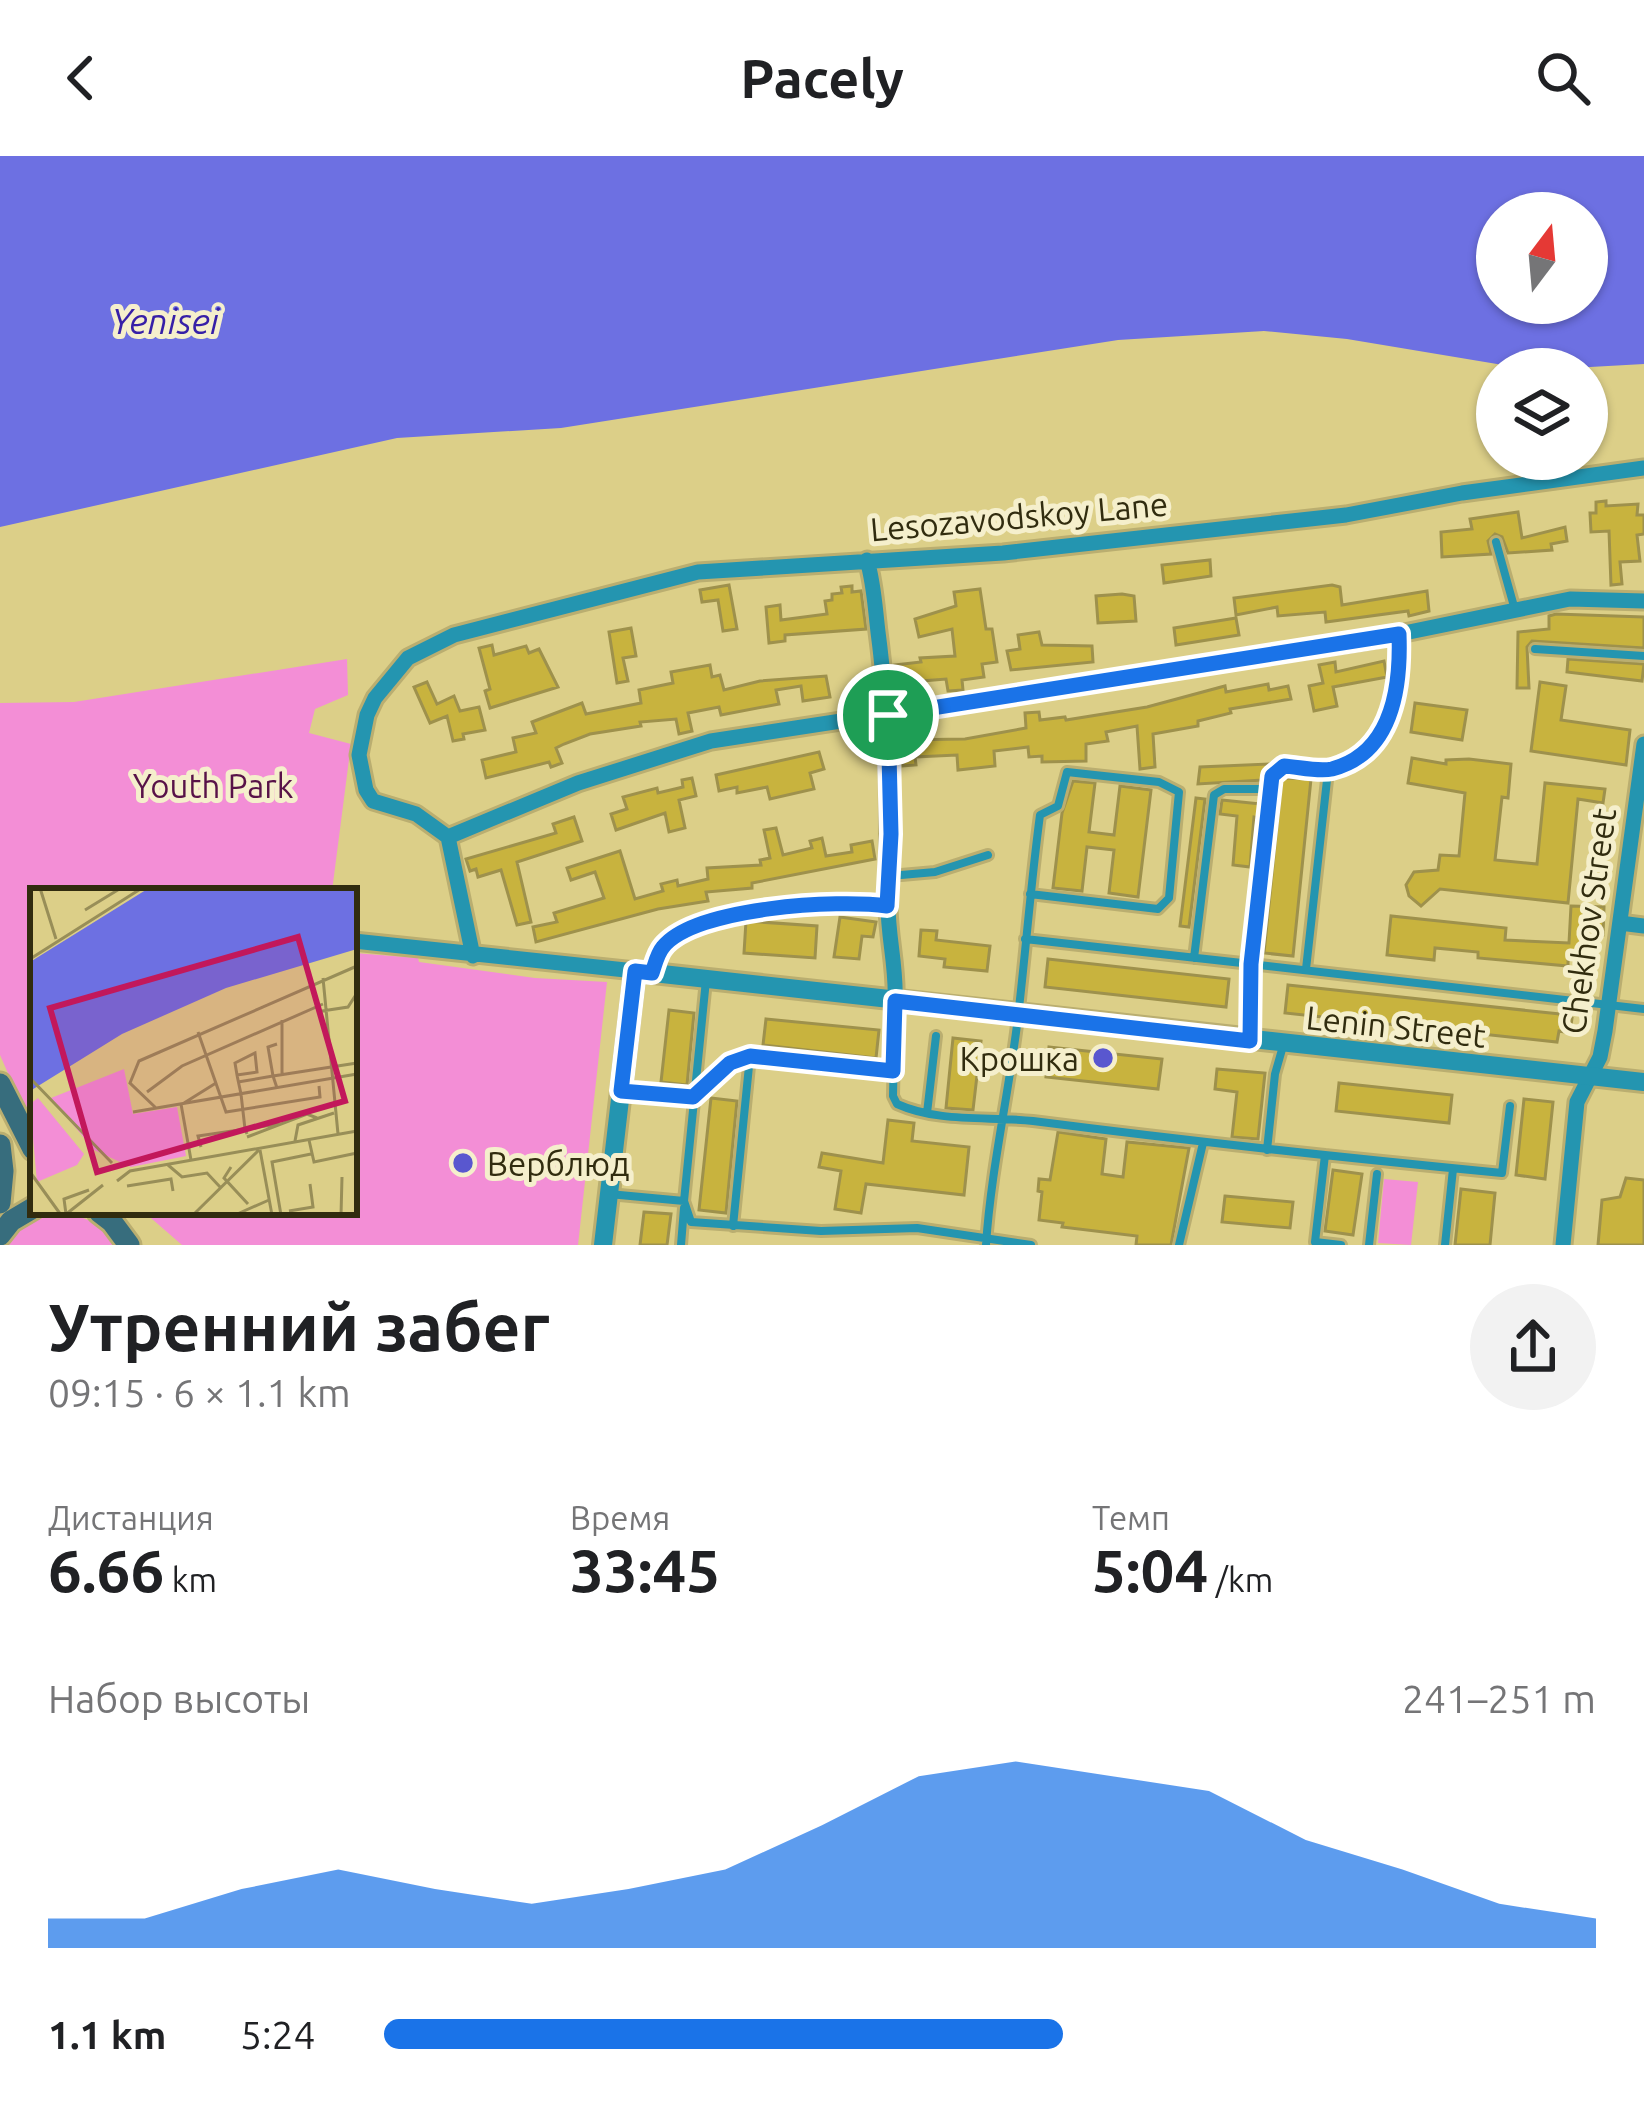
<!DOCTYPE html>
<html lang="ru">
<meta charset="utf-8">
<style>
:root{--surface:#fff;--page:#f2f2f2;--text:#202124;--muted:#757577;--accent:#1a73e8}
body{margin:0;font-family:Ubuntu,sans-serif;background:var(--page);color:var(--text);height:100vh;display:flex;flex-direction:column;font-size:45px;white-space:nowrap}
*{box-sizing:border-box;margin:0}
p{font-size:39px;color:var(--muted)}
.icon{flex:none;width:66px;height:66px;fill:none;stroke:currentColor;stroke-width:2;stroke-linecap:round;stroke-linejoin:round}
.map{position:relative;height:1089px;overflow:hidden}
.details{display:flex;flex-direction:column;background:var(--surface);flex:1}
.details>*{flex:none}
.needle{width:78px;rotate:16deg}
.controls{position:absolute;left:1476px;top:36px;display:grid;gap:24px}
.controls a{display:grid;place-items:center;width:132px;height:132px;border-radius:50%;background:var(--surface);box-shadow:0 3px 9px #0004;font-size:60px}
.pin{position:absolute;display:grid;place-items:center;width:102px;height:102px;color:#fff;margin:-51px;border:6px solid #fff;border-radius:50%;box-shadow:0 3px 12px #0007}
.round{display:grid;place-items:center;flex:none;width:126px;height:126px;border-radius:63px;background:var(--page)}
.summary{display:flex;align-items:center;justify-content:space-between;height:204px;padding:0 48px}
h1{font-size:66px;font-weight:700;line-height:90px}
.figures{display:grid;grid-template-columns:repeat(3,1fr);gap:18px;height:204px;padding:12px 48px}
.figures div{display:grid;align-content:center}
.figures b{font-size:60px;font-weight:700}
.figures small{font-size:33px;font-weight:400}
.figures p{font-size:33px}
.chart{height:336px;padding:24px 48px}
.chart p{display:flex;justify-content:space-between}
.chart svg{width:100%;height:216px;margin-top:12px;fill:var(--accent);opacity:.7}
ul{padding:0 48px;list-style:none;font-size:39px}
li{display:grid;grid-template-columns:192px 144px 1fr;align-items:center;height:90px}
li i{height:30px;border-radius:15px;background:var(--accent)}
header{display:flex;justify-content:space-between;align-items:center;height:156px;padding:0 48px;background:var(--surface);font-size:54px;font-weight:700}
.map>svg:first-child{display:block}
.green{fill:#f38ed6}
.water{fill:#6d70e2;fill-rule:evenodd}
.building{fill:#c8b33e;stroke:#9e914c;stroke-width:3}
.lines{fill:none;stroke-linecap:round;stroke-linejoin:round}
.service-casing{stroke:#baae70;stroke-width:14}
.minor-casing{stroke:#baae70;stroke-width:21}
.tertiary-casing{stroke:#baae70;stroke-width:24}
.secondary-casing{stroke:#baae70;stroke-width:27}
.service{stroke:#2495b0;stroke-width:8}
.minor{stroke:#2495b0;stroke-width:15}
.tertiary{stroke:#2495b0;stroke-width:18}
.secondary{stroke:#376d7d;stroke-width:21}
.route-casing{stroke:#fff;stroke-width:24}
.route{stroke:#1a73e8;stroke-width:15}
.poi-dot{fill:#5957cf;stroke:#f5efcc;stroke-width:4.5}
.labels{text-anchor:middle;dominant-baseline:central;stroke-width:10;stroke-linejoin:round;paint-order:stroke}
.street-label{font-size:33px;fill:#312c0f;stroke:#f5efcc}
.park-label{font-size:33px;fill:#581248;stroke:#f5efcc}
.poi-label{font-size:33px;fill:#312c0f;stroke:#f5efcc;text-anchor:end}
.water-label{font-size:36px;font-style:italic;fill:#361fa7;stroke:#f5efcc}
.inset-road{fill:none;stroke:#988e58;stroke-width:3}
.view{fill:#c2185b;fill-opacity:0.15;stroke:#c2185b;stroke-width:6}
.inset-edge{fill:none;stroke:#312c0f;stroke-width:6}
</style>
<header><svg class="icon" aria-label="back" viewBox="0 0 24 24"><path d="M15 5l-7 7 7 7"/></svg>Pacely<svg class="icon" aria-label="search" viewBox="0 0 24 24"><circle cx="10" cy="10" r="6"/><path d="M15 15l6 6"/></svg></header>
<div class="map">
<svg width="1644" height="1089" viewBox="0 0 1644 1089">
<rect width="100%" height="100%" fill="#dccf88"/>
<path class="green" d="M 347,503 L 348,539 L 315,553 L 309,577 L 351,588 L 332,735 L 33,735 L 33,958 L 21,947 L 0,899 L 0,547 L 74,546 Z
M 354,797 L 418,802 L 419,806 L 535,822 L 607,826 L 578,1089 L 182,1089 L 144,1056 L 354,1056 Z
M 1384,1023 L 1418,1026 L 1411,1089 L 1378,1087 Z
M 53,1057 C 80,1058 101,1065 116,1089 L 6,1089 C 19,1071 32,1063 53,1057 Z"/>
<path class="water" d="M 0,0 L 1644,0 L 1644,208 L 1572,212 L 1503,209 L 1347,183 L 1264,175 L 1118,184 L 561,272 L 397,282 L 0,371 ZM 1497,57 L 1587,57 L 1587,147 L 1497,147 Z"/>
<path class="building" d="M 1606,345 L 1606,350 L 1638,348 L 1637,359 L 1644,359 L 1644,378 L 1637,379 L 1640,405 L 1620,406 L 1622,428 L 1611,429 L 1609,375 L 1591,376 L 1590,357 L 1596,357 L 1596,346 Z
M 1518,356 L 1522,382 L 1565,371 L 1567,385 L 1551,388 L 1552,394 L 1508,397 L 1502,381 L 1495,378 L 1488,385 L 1491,398 L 1442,401 L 1441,376 L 1472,373 L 1470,363 Z
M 1210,404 L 1211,420 L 1164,427 L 1162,409 Z
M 729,429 L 737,473 L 723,475 L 718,444 L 702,446 L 700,434 Z
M 1332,429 L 1340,431 L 1342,449 L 1427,435 L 1429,455 L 1409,460 L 1408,455 L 1326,466 L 1325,456 L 1278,460 L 1277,451 L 1236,459 L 1234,442 Z
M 852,430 L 852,436 L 861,435 L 866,473 L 785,479 L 785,485 L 769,487 L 766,451 L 780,449 L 781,464 L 827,458 L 825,445 L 832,444 L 832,438 L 842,437 L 841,431 Z
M 980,433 L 986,473 L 992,473 L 997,506 L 982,508 L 984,521 L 962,524 L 963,534 L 948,535 L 946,523 L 922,525 L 922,530 L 896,534 L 894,509 L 921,506 L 920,502 L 955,500 L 952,473 L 919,481 L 915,463 L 956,450 L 954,436 Z
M 1122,438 L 1134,440 L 1136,465 L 1098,467 L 1096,440 Z
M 1556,458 L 1644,461 L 1644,492 L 1532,485 L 1527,491 L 1529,532 L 1517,532 L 1518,476 L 1549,473 L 1549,460 Z
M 1236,462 L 1239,479 L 1176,489 L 1174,472 Z
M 631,472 L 636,500 L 623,502 L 628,525 L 617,527 L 609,476 Z
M 1039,476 L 1042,489 L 1092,490 L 1093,506 L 1011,514 L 1007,495 L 1020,493 L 1018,479 Z
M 492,489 L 494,499 L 526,490 L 529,497 L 539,493 L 558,531 L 490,552 L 485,535 L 490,533 L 479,492 Z
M 1568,503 L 1644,508 L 1642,525 L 1567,516 Z
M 1384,505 L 1387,521 L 1333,531 L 1337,550 L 1314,555 L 1309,530 L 1323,527 L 1319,509 L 1335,506 L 1336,516 Z
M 710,509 L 712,521 L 720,519 L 724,534 L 760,525 L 826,520 L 830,541 L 803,545 L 801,530 L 776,534 L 779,548 L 721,559 L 719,551 L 688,557 L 692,575 L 679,578 L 676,563 L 640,566 L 641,570 L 590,578 L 564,588 L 556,592 L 562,607 L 551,611 L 549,606 L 486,622 L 482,604 L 516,596 L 513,582 L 536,577 L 532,566 L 582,547 L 586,558 L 641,547 L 639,534 L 673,527 L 671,516 Z
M 427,526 L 437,548 L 454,540 L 460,555 L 479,551 L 485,574 L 463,578 L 464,583 L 453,585 L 447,560 L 430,567 L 414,531 Z
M 1540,526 L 1566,530 L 1561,564 L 1630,574 L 1626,609 L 1531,595 Z
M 1268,528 L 1269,534 L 1288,530 L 1291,543 L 1230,553 L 1231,557 L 1198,565 L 1198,570 L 1153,578 L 1155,611 L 1140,613 L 1137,570 L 1106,576 L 1108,585 L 1086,588 L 1086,605 L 1042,606 L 1042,600 L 1029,601 L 1028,591 L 994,595 L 995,610 L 958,614 L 957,599 L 915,601 L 916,609 L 903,610 L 901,584 L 965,583 L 1026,572 L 1025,557 L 1039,556 L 1040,564 L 1065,561 L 1066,564 L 1147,551 L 1225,530 L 1226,536 Z
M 1415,547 L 1467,554 L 1462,584 L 1411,576 Z
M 819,596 L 824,613 L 810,617 L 814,633 L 770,643 L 767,631 L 737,637 L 737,631 L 719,635 L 716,619 Z
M 1412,602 L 1446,608 L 1446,604 L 1469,603 L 1511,608 L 1508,642 L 1502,641 L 1495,704 L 1537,708 L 1545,627 L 1605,633 L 1603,647 L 1578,643 L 1568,747 L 1440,733 L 1421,750 L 1409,740 L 1406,729 L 1414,716 L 1438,714 L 1440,699 L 1459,700 L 1465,637 L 1408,627 Z
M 1268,608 L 1263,624 L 1198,628 L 1200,611 Z
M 692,622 L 696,640 L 679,644 L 685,672 L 669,676 L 665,657 L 616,674 L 611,658 L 627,653 L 623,641 L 657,632 L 658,637 L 683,631 L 682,624 Z
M 1282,622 L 1311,623 L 1293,800 L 1264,797 Z
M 1073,625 L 1095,627 L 1089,676 L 1114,679 L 1120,630 L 1151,634 L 1138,741 L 1109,737 L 1114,694 L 1087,691 L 1082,735 L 1053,732 L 1062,657 Z
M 1196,642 L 1205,643 L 1189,771 L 1180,770 Z
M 1222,644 L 1261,648 L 1259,662 L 1254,661 L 1250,711 L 1233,709 L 1237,660 L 1220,658 Z
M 574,661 L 582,685 L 517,706 L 531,766 L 517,769 L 501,714 L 478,721 L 476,713 L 470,715 L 466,703 L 556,677 L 553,668 Z
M 776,672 L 783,699 L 812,692 L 810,685 L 822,682 L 826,700 L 852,696 L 851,689 L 872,685 L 875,703 L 752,727 L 752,732 L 706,736 L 708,745 L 658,753 L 536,786 L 533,771 L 557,766 L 554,757 L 604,742 L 595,716 L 571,724 L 567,712 L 620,695 L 635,743 L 663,735 L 661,728 L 677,724 L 678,730 L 708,723 L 707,712 L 761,709 L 760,704 L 770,702 L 764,674 Z
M 1571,750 L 1604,751 L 1603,779 L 1588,779 L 1587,803 L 1568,802 L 1568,810 L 1478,802 L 1478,796 L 1435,792 L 1434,804 L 1387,799 L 1391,760 L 1506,772 L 1505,784 L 1569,787 Z
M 840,761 L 876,766 L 873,781 L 862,780 L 859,803 L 834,801 Z
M 746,765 L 817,770 L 815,802 L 744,797 Z
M 921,774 L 937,775 L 936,784 L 990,790 L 987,815 L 944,811 L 945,803 L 919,800 Z
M 1048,803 L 1229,823 L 1226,851 L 1045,831 Z
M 1288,829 L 1560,858 L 1572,862 L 1570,877 L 1559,875 L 1557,886 L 1285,857 Z
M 669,854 L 694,857 L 687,929 L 661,926 Z
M 766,863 L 879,874 L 876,902 L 763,889 Z
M 953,882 L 981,885 L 973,954 L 946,952 Z
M 1049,891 L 1162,903 L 1158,933 L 1046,921 Z
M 1217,913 L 1265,917 L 1258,983 L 1232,981 L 1237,936 L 1215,933 Z
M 1339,927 L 1452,939 L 1449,967 L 1336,955 Z
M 711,942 L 737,945 L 726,1057 L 699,1054 Z
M 1524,943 L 1553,946 L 1545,1023 L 1516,1019 Z
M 888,964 L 914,967 L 912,985 L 969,991 L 964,1039 L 866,1028 L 861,1057 L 835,1053 L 841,1015 L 819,1011 L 822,997 L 883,1007 Z
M 1058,976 L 1106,983 L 1102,1018 L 1123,1021 L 1127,986 L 1189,992 L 1171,1089 L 1136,1089 L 1137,1080 L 1062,1071 L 1063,1067 L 1039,1064 L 1042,1036 L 1038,1035 L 1039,1023 L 1050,1024 Z
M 1333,1014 L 1362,1018 L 1353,1079 L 1325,1075 Z
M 1626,1022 L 1644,1024 L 1644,1089 L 1598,1089 L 1602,1044 L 1620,1041 Z
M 1461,1033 L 1495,1037 L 1490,1089 L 1455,1089 Z
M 1225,1040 L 1293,1046 L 1290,1072 L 1222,1066 Z
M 644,1056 L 671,1058 L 667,1089 L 640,1089 Z"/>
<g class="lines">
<g class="service-casing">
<path id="service" d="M 1496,386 L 1515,454
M 1535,493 L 1644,500
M 1328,615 L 1284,610 L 1272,620 L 1251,808 L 1644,853
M 890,720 L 935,716 L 988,699
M 1025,783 L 1251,808 L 1251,880
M 1194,802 L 1214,639 L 1224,633 L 1269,633
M 1306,813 L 1328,615 C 1392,589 1401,543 1399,479
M 651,817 C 655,808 657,798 663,791 C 696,751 837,743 886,750
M 895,847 L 893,940 L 897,948 C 939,967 989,960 1033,965 C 1189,985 1346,1002 1502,1017 L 1510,950
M 622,935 L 693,941 L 730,907 L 750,900 L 893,915
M 927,957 L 936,880
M 1267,994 L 1275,918 L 1283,890
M 1325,999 L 1315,1086 L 1341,1089
M 609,1038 L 684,1045 L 706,824
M 684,1045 L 691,1066 L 821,1075 L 917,1072 L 1031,1089
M 733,1070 L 750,900
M 681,1089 L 684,1052
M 986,1089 C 991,1013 1009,937 1018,861 C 1026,793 1031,726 1040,659 L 1058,650 L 1067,616 L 1159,626 L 1179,636 L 1169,742 L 1158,753 L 1030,738
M 1179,1089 L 1203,987
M 1369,1089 L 1377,1018
M 1445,1089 L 1453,1013"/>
</g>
<g class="minor-casing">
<path id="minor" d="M 867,404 C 874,428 875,451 878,476 C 890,566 889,654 888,744 C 887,778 897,811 895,845
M 448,681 L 578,627 L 711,585 L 1375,483 L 1570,443 L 1644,445
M 1620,767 L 1644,770
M 354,785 L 635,815
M 473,800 L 448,681 L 416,658 L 373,645 L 366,634 L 359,599 L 367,559 L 375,542 L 408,502 L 454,479 L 698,416 L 1003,397 L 1346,359 L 1462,337 L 1644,312
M 1563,1089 L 1577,946 L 1600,901 L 1605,875 L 1644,588"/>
</g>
<g class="tertiary-casing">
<path id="tertiary" d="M 603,1089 L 635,815 L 1644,926"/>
</g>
<g class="secondary-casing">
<path id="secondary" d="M 0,928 L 33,993
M 0,989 L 3,1015 L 0,1047
M 99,1056 L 112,1066 L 129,1089
M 0,1079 L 11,1065 L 33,1052"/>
</g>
<use href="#service" class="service"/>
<use href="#minor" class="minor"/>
<use href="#tertiary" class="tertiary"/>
<use href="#secondary" class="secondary"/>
</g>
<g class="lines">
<g class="route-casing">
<path id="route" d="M 1399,478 C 1401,530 1393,597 1332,613 C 1318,616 1299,611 1284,610 L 1272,620 L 1251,808 L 1250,885 L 895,845 L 893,915 L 750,900 L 730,907 L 693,941 L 621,935 L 635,815 L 652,817 C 655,809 657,798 663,791 C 695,751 839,743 887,750 L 891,678 L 888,559 Z"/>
</g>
<use href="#route" class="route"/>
</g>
<g class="poi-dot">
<circle cx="1103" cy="902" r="12"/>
<circle cx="463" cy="1007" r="12"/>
</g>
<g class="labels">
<g class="street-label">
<text transform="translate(1019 360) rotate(-5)">Lesozavodskoy Lane</text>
<text transform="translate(1588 765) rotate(-82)">Chekhov Street</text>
<text transform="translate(1396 870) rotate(6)">Lenin Street</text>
</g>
<g class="park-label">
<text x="213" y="629">Youth Park</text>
</g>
<g class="poi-label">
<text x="1079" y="902">Крошка</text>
<text x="487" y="1007" text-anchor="start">Верблюд</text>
</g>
<g class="water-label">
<text x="165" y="164">Yenisei</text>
</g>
</g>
<g transform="translate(30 732)">
<rect width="327" height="327" fill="#dccf88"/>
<path d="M 94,181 L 103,226 L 147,219 L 156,268 L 101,279 L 64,262 L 21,210 ZM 8,210 L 54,266 L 47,277 L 7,294 L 0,216 Z" fill="#f38ed6"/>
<path d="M 119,0 L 327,0 L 327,61 L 196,100 L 92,146 L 0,203 L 0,74 Z" fill="#6d70e2"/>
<path class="inset-road" d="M 10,0 L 26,51M 55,22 L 91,0M 0,71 L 112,0M 293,90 L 308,246M 292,123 L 318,119 L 327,105M 252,132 L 252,186M 168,144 L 196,224 L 290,209 L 289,198M 247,156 L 238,159 L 243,188 L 327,175M 207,187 L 227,184 L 225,165 L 205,175 L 207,187 L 208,192 L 211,206 L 215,241 L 217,246M 0,190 L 82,275M 208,194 L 243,188 L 247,200M 117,204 L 152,178 L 293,116M 154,215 L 186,195M 151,216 L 161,272M 126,220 L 100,195 L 109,173 L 327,78M 103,224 L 327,186M 217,249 L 277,226 L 287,230M 279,252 L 284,274 L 327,265M 265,253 L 268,237 L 304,225M 171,259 L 168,248 L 249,236M 230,262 L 242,327M 138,277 L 152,289 L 177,285 L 191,300M 201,279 L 194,290 L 218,316M 0,284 L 31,327M 87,293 L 100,283 L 327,243M 97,298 L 141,291 L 143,303M 259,323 L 283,319 L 280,296M 36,326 L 34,311 L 59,302M 35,327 L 73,297M 163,327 L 229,262M 205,327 L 239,312M 251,327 L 242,274 L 281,266M 311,327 L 312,289"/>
<path class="view" d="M 268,49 L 315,213 L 67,284 L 20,120 Z"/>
<rect width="327" height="327" class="inset-edge"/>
</g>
</svg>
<div class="controls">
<a><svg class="needle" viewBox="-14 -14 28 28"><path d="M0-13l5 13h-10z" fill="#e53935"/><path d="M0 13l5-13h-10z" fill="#757577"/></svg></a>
<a><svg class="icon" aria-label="layers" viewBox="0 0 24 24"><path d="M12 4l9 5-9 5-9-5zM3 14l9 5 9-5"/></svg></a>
</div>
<div class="pin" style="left:888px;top:559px;background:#1e9e55"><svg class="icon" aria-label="arrive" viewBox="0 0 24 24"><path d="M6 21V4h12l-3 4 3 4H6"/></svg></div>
</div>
<section class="details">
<div class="summary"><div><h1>Утренний забег</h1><p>09:15 · 6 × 1.1 km</p></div><a class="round"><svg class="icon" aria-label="share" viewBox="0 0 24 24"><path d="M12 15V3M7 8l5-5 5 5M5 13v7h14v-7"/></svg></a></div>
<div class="figures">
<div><p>Дистанция</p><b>6.66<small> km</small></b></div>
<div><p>Время</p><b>33:45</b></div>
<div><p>Темп</p><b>5:04<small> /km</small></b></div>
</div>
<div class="chart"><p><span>Набор высоты</span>241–251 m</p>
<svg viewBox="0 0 160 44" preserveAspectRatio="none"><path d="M0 44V38L10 38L20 32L30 28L40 32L50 35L60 32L70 28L80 19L90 9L100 6L110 9L120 12L130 22L140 28L150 35L160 38V44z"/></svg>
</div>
<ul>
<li><b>1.1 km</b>5:24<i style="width:56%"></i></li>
</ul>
</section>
